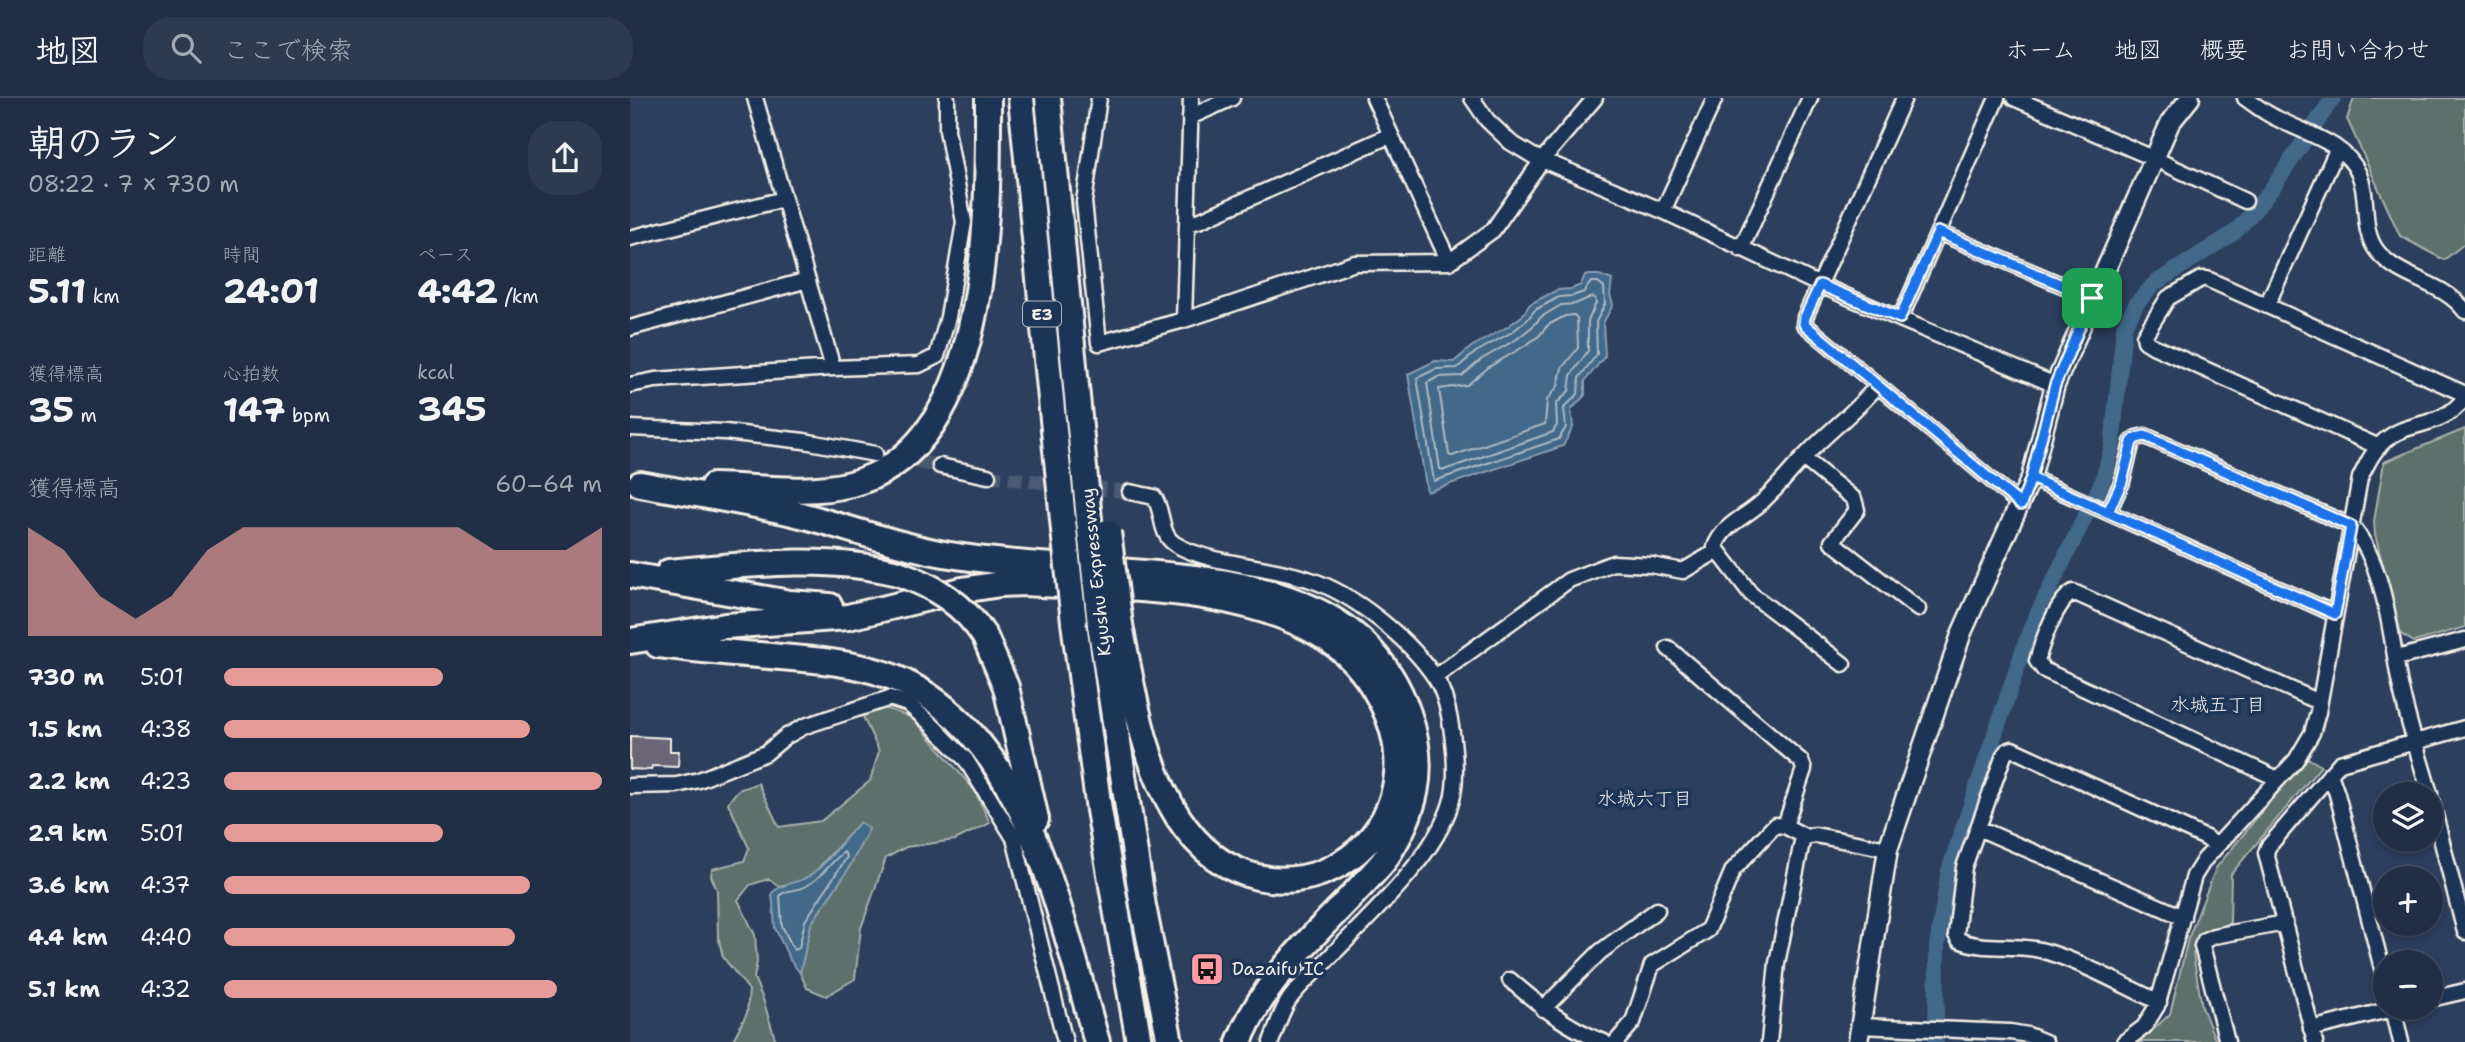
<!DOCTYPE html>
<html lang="ja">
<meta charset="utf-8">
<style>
:root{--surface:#212f46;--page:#2d3b51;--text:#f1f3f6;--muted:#a2a9b3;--line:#3e4a5f;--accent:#e69b98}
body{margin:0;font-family:"Shantell Sans","Klee One",sans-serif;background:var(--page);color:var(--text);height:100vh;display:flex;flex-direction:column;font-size:26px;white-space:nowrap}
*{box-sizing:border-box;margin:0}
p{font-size:23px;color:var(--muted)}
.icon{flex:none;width:38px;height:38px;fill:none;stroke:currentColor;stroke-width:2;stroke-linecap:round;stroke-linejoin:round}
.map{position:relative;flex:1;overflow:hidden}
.details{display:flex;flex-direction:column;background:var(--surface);width:630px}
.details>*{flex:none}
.buttons{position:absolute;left:1743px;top:684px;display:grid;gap:14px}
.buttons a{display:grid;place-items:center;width:70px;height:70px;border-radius:50%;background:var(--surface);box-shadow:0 4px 10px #0003,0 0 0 2px var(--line);font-size:35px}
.pin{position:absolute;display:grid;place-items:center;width:60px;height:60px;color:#fff;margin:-30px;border-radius:14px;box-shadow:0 4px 10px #0006}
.round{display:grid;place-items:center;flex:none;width:74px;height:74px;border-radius:28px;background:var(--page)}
.summary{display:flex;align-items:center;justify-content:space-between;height:119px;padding:0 28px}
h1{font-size:38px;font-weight:700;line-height:52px}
.stats{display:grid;grid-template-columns:repeat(3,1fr);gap:10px;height:119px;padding:7px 28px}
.stats div{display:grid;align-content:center}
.stats b{font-size:35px;font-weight:700}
.stats small{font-size:19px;font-weight:400}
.stats p{font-size:19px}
.chart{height:196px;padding:14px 28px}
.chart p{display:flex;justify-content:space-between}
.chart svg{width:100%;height:126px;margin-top:7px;fill:var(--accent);opacity:.7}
ul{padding:0 28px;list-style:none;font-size:23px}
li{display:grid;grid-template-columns:112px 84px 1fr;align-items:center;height:52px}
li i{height:18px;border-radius:9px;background:var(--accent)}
header{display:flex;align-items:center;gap:42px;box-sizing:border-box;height:98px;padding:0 35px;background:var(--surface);border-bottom:2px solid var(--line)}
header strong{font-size:33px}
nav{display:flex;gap:38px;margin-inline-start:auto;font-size:24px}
.search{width:490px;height:63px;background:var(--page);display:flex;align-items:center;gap:18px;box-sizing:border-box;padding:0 24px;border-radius:28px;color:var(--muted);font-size:26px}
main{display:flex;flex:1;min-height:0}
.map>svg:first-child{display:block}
.green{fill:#5b716c;stroke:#a8b1aa;stroke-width:2}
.water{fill:#43678a;stroke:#8a9eb0;stroke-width:2}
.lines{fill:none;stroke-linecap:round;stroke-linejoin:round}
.shore{stroke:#adbac2;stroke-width:2}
.canal{stroke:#43678a;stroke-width:16}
.building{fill:#6a6675;stroke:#f4f1e8;stroke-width:2}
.minor-tunnel{stroke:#4a5a72;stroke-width:14;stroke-dasharray:14 7;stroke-linecap:butt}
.minor-casing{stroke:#f4f1e8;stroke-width:19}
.tertiary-casing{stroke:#f4f1e8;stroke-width:23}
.motorway-casing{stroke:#f4f1e8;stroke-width:30}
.minor{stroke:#1d3557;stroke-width:14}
.tertiary{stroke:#1d3557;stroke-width:18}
.motorway{stroke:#1d3557;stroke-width:24}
.motorway-bridge-casing{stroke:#f4f1e8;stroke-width:30;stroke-linecap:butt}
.motorway-bridge{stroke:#1d3557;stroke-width:24}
.route-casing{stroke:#fff;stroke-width:14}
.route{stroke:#1a73e8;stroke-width:9}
.labels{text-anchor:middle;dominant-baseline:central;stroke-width:7;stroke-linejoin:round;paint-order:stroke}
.shield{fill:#1d3557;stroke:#b4b9bc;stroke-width:2}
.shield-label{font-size:16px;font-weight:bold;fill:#f4f1e8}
.street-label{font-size:18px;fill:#f4f1e8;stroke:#1d3557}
.poi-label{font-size:18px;fill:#f4f1e8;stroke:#1d3557;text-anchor:start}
.neighbourhood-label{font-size:19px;fill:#f4f1e8;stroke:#1d3557}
</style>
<header>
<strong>地図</strong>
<div class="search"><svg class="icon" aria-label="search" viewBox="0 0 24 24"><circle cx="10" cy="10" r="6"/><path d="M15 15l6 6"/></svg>ここで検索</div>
<nav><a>ホーム</a><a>地図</a><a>概要</a><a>お問い合わせ</a></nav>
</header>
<main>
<section class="details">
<div class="summary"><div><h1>朝のラン</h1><p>08:22 · 7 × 730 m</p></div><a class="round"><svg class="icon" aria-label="share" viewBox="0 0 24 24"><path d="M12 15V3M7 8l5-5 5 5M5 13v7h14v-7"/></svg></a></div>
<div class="stats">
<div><p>距離</p><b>5.11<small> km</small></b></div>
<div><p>時間</p><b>24:01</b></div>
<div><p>ペース</p><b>4:42<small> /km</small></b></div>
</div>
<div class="stats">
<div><p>獲得標高</p><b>35<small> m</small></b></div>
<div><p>心拍数</p><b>147<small> bpm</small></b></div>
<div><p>kcal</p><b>345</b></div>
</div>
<div class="chart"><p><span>獲得標高</span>60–64 m</p>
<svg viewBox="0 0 160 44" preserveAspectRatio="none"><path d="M0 44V6L10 14L20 30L30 38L40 30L50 14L60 6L70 6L80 6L90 6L100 6L110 6L120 6L130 14L140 14L150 14L160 6V44z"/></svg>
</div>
<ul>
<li><b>730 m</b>5:01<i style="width:58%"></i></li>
<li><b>1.5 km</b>4:38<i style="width:81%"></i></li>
<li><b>2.2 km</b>4:23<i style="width:100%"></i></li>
<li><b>2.9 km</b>5:01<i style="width:58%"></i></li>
<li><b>3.6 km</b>4:37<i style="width:81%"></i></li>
<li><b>4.4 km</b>4:40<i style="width:77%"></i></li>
<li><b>5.1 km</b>4:32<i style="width:88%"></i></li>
</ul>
</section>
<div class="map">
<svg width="1835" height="944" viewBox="0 0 1835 944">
<rect width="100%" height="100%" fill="#2c3f5d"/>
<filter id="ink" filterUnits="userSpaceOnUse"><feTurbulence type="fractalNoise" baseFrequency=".0143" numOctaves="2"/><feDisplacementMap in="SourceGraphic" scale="14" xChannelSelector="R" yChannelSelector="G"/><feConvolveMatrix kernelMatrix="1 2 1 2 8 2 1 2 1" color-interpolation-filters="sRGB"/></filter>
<g filter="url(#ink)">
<path class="green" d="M 1724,0 L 1835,0 L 1835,145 L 1814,162 L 1770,138 L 1717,21 Z
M 1835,331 L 1835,529 L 1784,544 L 1771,536 L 1745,437 L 1744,423 L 1754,364 Z
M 229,601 L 283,620 L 345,693 L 360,725 L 325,742 L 276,749 L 256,760 L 231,830 L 225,881 L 196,898 L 177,890 L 170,875 L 181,826 L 217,773 L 239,731 L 230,724 L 184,775 L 171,783 L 149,788 L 138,781 L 120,787 L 108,802 L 125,837 L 127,864 L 124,880 L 133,901 L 146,944 L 102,944 L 117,915 L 119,892 L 93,859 L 88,838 L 87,792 L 81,778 L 82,771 L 114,763 L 119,750 L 98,705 L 108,692 L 128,685 L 149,729 L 191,723 L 240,683 L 249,653 L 234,621 Z
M 1676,659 L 1691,668 L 1601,776 L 1600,825 L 1575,834 L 1563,856 L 1572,909 L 1586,944 L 1510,944 L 1540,916 L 1558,841 L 1586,770 Z"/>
<path class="water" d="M 955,177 L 969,177 L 982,182 L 980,197 L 983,207 L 973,225 L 975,258 L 955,283 L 955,297 L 941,312 L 943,329 L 933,348 L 797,394 L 778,276 L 805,263 L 824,264 L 841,249 L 877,229 L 892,218 L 900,206 L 927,192 L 941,191 L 951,187 Z
M 230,724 L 239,731 L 217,773 L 181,826 L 170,875 L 160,862 L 145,830 L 142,795 C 153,784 168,786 181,777 C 199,764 214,741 230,724 Z"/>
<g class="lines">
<path class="shore" d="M 961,184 L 968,184 L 974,189 L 975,206 L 966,224 L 967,256 L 949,280 L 948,296 L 934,310 L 936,329 L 929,341 L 804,383 L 787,280 L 806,271 L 827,270 L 846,254 L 882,234 L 897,222 L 905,212 L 929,199 L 942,198 L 954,194 Z
M 961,199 L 965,200 L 966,205 L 958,223 L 958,253 L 941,277 L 939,293 L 926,306 L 927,327 L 923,334 L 814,372 L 810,371 L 797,285 L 808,279 L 832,278 L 852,261 L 887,241 L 903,228 L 911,219 L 931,207 L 945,206 Z
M 944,217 L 947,220 L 948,250 L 932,270 L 928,288 L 917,302 L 915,326 L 822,358 L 819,357 L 809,291 L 837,287 L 859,269 L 893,249 L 909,238 L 918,227 L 935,218 Z
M 214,754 L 217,759 L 175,823 L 169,850 L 164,852 L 152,828 L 150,797 C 157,791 168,793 176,788 C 192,780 200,764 214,754 Z"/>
<path class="canal" d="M 1306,944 L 1307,848 L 1319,772 L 1401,529 L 1473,382 L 1482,348 L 1494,229 L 1507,205 L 1524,186 L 1605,134 L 1624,113 L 1641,92 L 1703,0"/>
</g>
<path class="building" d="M 0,638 L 40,640 L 40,653 L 49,653 L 48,669 L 22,668 L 21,672 L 0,671 Z"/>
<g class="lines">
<path class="minor-tunnel" d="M 267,360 L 310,368
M 358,378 L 500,394"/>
<g class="minor-casing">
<path id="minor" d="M 125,0 L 203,270
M 469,0 L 454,104 L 469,245 L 554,222 L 725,165 L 819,164 L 863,132 L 912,62 L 965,0
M 744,0 L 819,164
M 842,0 L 857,22 L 880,44 L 903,58 L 1033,113 L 1190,187 L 1425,287
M 1274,0 L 1175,219 L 1174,226 L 1391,407
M 1384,0 L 1523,60 L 1615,103
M 1615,0 C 1625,7 1635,15 1646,20 C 1674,35 1715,44 1729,76 C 1740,101 1730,131 1747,153 C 1770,182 1813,183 1835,213
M 560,19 L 602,0
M 1033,113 L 1085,0
M 557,126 L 571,122 L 761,37
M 1308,134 L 1462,200
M 0,140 L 154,101
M 1111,151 L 1180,0
M 1637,207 L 1707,52
M 1270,221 L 1367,0
M 554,222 L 561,0
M 0,230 L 178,182
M 0,287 L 25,282 L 203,270 L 289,267 L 307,258 L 318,219 L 334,124 L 317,32 L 317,0
M 0,330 L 95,334 L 174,343 L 245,356
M 1749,349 L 1523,248 L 1515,243 L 1514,238 L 1538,200 L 1571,181 L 1577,181 L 1835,296
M 1173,360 L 1224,401 L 1227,412 L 1202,444 L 1288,511
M 310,368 L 358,378
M 1401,380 L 1705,516
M 500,394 L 524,399 C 534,413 529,436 545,446 C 577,466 640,468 678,481 C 723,495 780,541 806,581 C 822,606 830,677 821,705 C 804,762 734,823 693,866 C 681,878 666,890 657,905 C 650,917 646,931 641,944
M 1478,414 L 1492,384 L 1502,344 L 1506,340 L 1515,338 L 1721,428 C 1753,463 1760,530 1768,576 C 1775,616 1789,657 1800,696
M 1038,550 L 1171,663 L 1174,671 L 1155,728
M 1767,560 L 1835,542
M 1213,566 L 1121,496 L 1085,449 C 1094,424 1118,419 1135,401 C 1150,387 1162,371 1176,357 C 1199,333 1226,313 1247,288
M 805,579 L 939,482 L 983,465 L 1021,467 L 1053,473 L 1087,453
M 1700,676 L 1707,696 L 1755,882
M 1648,681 L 1414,572 L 1407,563 C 1412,544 1426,504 1443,494 L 1689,604
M 0,688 L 47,687 L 69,682 L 136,655 L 155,639 L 175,628 L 260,600 L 278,606 L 299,624 L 336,662 L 384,740 L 435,944
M 1801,701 L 1835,834
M 1348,730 L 1553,819
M 880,882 C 909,907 937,930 974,944
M 1801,901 L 1835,893
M 1529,904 C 1494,888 1450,863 1414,853 C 1388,845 1353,853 1329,842 L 1326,837 L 1334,769 L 1374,657 L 1377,653 L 1382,651 L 1576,740 L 1587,748
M 1763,910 L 1771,944
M 913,911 L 970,854 L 1027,812
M 1229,928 L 1380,934 L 1398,937 L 1415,944
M 1681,931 L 1766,910
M 986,944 L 1003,924 L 1022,867 L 1078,832 L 1103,772 L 1145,727 L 1155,728 L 1176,739
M 1139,944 L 1147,865 L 1172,744 L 1176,739 L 1185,737 L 1258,751
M 1494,944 L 1514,929 L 1527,908 L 1564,778 L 1574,762 L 1666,662 L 1682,635 L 1688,614 L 1730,380 C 1737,366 1742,354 1754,343 C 1779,321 1810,332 1835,300
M 1597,944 L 1572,848 L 1575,842 L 1584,838 L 1655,825
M 1685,944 L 1636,755 L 1638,749 L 1710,665 L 1835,630"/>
</g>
<g class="tertiary-casing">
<path id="tertiary" d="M 1228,944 L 1258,751 L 1332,534 L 1401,380 L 1425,287 L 1540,25 L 1560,0"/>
</g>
<g class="motorway-casing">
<path id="motorway" d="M 391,0 L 434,432
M 418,0 L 460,432
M 10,386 C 64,396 118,404 171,417 C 219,430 265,447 314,456 C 372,466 430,468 488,473 C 598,481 736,492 778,615 C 798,673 786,715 753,764 C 704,821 637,872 609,944
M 83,388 C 128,389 177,397 221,386 C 363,349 358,114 358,0
M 39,474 C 115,467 193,456 268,475
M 0,477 L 160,505 L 200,508
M 444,524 L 469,712 L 509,944
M 470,526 L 513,808 L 540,944
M 355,539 L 376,589 L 406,721
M 0,543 L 95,528 L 218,519 L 332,492 L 370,486 L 394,485 C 488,491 607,487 689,536 C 715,551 736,574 750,601 C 825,743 638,858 548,719 C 512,662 503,592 490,527
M 28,547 C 62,551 95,555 129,557 C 167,561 208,562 245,573 C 394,616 429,815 467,944"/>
</g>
<use href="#minor" class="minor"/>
<use href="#tertiary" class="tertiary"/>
<use href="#motorway" class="motorway"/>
<g class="motorway-bridge-casing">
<path id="motorway-bridge" d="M 434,432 L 444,524
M 460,432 L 470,526
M 478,434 L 490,527
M 268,475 C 304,488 334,506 355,539"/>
</g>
<use href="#motorway-bridge" class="motorway-bridge"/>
</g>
</g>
<g class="lines" filter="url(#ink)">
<g class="route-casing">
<path id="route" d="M 1462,200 L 1425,287 L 1401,380 L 1478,414 L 1492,384 L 1502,344 L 1506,340 L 1515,338 L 1721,428 L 1705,516 L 1401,380 L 1391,407 L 1174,226 L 1175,219 L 1190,187 L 1270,220 L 1308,134 L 1462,200"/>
</g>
<use href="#route" class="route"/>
</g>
<defs>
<g id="bus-square" transform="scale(1.75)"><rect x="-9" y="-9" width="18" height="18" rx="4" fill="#ff9aa2" stroke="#1d3557"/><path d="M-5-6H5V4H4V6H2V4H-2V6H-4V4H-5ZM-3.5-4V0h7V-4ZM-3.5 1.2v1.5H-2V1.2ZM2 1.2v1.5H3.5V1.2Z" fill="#111"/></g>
</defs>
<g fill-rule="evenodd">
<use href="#bus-square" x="577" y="871"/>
</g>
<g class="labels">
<rect class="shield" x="393" y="203.5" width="38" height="25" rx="5"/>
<g class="shield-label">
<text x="412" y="216">E3</text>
</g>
<g class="street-label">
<text transform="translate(466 474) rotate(-96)">Kyushu Expressway</text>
</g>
<g class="poi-label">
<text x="602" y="871">Dazaifu IC</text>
</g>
<g class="neighbourhood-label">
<text x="1588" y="606">水城五丁目</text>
<text x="1015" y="700">水城六丁目</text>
</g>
</g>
</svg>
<div class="buttons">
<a><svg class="icon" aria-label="layers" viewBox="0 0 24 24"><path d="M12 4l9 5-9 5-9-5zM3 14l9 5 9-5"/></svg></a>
<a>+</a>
<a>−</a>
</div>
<div class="pin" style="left:1462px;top:200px;background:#1e9e55"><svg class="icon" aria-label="arrive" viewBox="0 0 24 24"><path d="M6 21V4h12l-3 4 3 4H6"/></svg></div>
</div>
</main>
